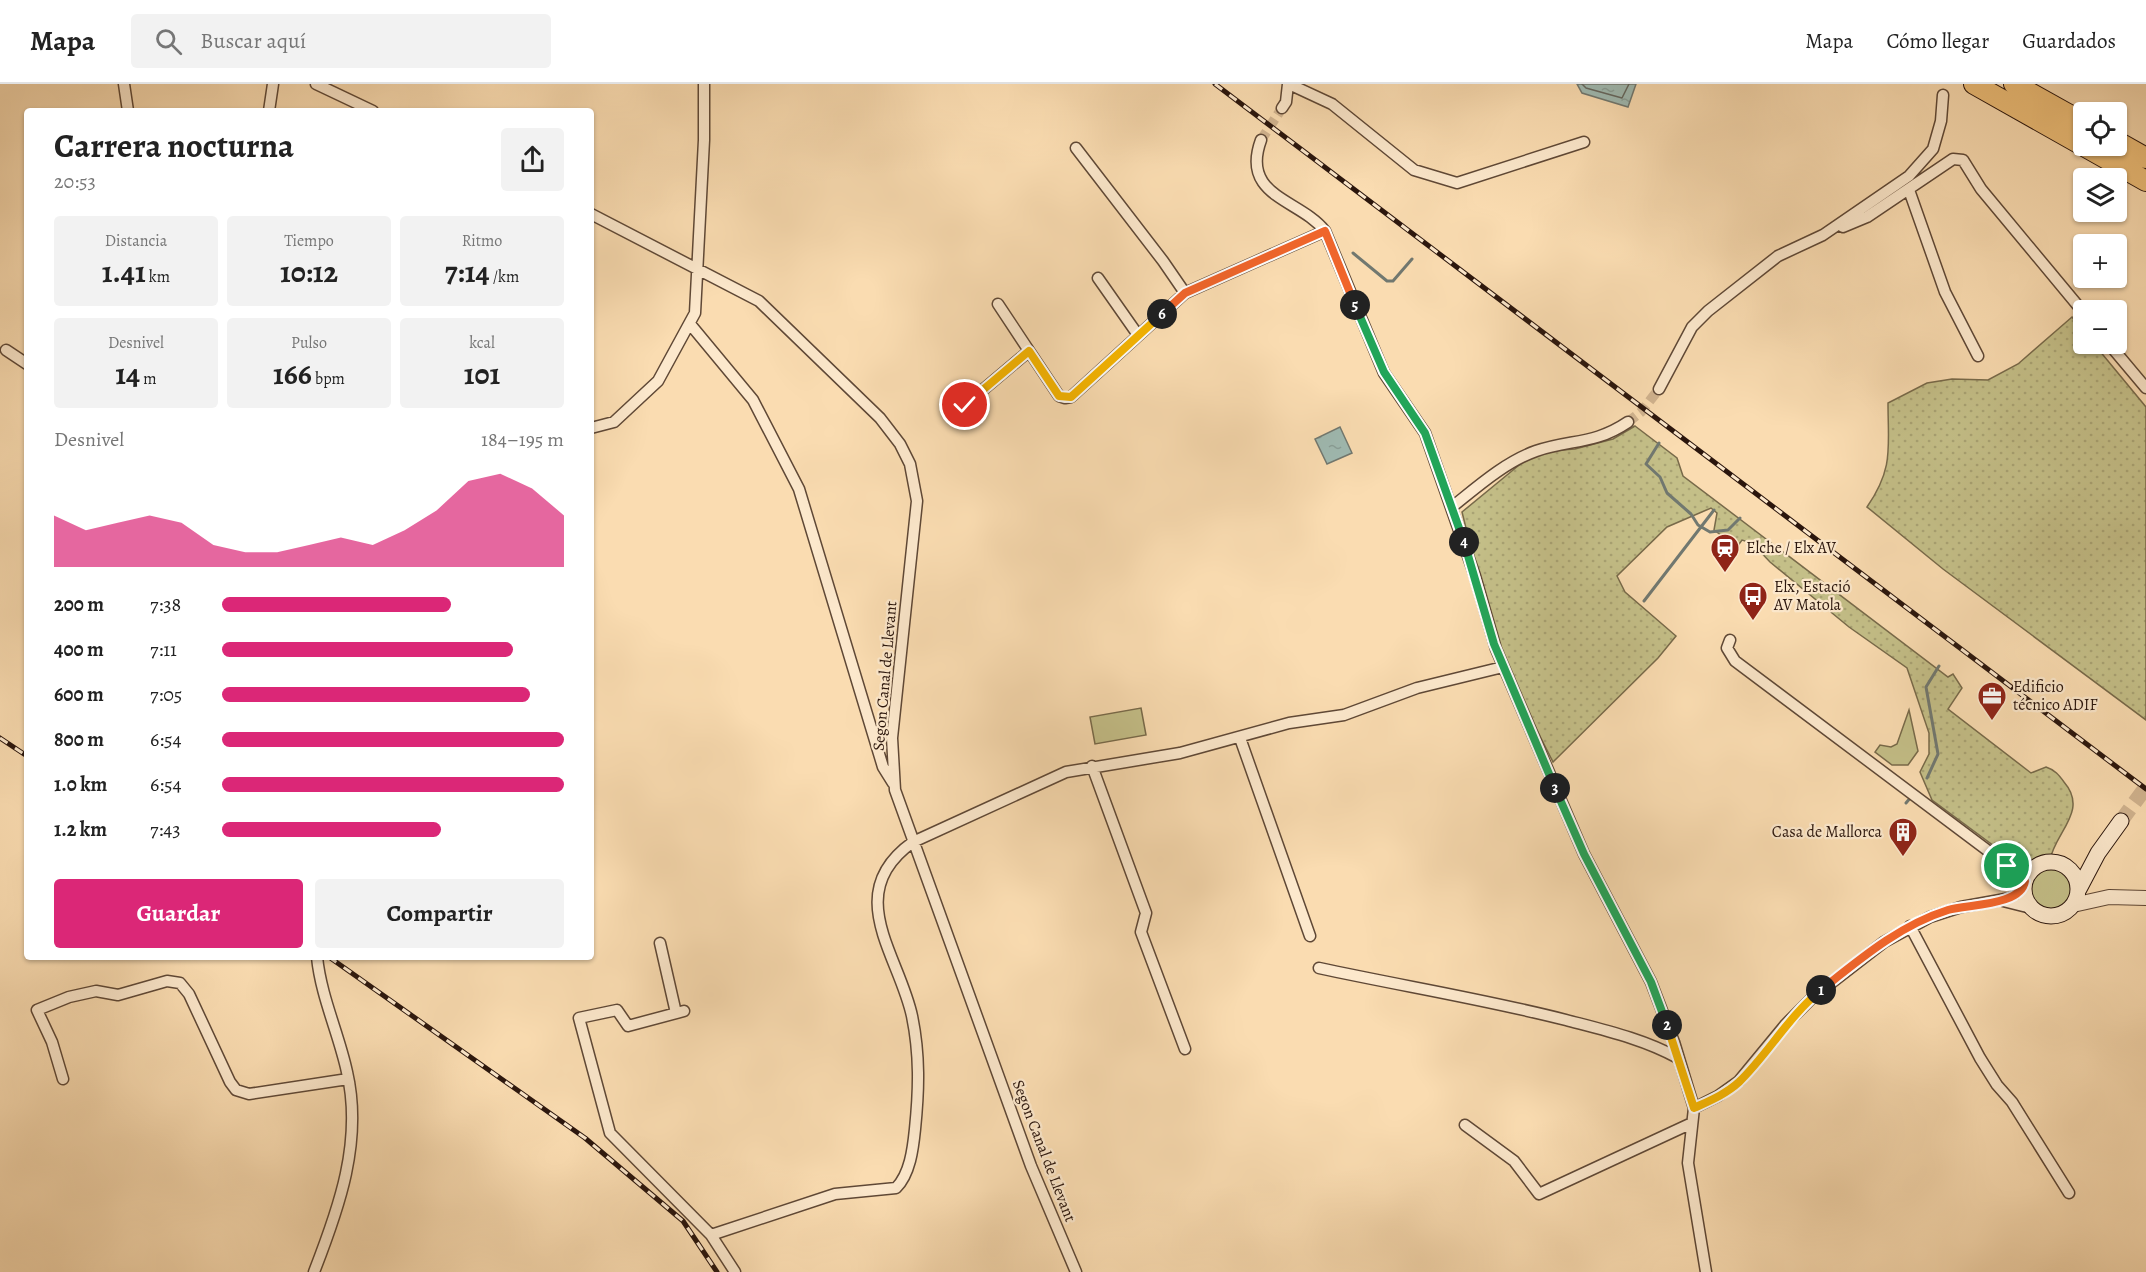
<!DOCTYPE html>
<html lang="es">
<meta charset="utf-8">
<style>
:root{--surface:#fff;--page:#f2f2f2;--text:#222;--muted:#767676;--line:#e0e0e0;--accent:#db2777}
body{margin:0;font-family:Alegreya,serif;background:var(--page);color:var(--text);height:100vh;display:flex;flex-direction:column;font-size:22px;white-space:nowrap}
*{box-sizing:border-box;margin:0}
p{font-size:20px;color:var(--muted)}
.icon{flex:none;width:33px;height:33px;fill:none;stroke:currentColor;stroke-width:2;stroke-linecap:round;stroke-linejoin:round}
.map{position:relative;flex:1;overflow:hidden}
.panel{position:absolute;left:24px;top:24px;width:570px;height:852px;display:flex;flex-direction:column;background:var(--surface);border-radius:6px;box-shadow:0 2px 4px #0004}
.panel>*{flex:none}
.tools{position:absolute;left:2073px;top:18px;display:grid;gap:12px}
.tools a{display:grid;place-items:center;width:54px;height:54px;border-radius:6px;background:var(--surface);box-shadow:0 2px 4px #0004;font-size:30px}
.pin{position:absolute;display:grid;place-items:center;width:51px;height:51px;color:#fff;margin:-26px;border:3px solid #fff;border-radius:50%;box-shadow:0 2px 6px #0007}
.km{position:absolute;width:30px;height:30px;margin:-15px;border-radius:50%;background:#222;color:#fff;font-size:16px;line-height:30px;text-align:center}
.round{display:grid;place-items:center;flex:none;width:63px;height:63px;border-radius:6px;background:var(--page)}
.summary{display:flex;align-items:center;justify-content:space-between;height:102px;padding:0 30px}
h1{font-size:33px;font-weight:700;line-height:45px}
.stats{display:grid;grid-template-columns:repeat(3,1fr);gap:9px;height:102px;padding:6px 30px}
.stats div{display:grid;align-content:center;border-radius:6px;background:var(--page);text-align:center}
.stats b{font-size:30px;font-weight:700}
.stats small{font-size:16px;font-weight:400}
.stats p{font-size:16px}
.chart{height:168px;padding:12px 30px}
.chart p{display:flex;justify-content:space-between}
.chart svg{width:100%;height:108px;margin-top:6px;fill:var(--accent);opacity:.7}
.primary-button{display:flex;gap:12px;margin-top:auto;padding:12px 30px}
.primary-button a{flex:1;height:69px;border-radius:6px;background:var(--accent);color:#fff;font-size:24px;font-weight:700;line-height:69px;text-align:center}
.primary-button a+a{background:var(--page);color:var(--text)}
ul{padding:0 30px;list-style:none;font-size:20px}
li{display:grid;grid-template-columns:96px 72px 1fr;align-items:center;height:45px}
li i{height:15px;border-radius:8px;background:var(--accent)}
header{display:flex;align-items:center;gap:36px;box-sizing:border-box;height:84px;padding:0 30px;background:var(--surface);border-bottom:2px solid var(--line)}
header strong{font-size:28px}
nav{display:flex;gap:33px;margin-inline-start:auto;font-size:21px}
.search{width:420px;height:54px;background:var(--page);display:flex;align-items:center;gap:15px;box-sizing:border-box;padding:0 21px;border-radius:6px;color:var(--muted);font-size:22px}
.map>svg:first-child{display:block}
.grass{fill:url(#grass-dots);stroke:#786a4a;stroke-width:1.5}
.garden{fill:#c4bf88;stroke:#786a4a;stroke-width:1.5}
.water{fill:url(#water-ripples);stroke:#717870;stroke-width:1.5}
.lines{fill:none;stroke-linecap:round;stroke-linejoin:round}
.shore{stroke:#656860;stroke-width:1.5}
.stream{stroke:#717870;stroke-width:3}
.minor-tunnel{stroke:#d1b490;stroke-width:10;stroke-dasharray:10 5;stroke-linecap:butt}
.secondary-tunnel{stroke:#d1b490;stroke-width:15;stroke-dasharray:15 8;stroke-linecap:butt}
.minor-casing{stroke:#5f4836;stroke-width:13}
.tertiary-casing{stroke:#5f4836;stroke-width:16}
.secondary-casing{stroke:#2b160d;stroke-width:17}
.motorway-casing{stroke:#2b160d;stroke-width:22}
.minor{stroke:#fce8cc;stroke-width:10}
.tertiary{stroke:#fce8cc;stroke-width:14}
.secondary{stroke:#fce8cc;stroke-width:15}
.motorway{stroke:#edbe78;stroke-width:20}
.rail-casing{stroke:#2b160d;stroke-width:5}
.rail{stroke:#fce8cc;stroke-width:3;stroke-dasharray:9;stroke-linecap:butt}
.split-1-casing{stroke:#fff;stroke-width:12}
.split-2-casing{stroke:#fff;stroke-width:12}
.split-3-casing{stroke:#fff;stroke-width:12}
.split-4-casing{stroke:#fff;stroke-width:12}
.split-5-casing{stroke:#fff;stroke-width:12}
.split-6-casing{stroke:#fff;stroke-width:12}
.split-7-casing{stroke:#fff;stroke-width:12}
.split-1{stroke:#f0652b;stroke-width:8}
.split-2{stroke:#f5b400;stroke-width:8}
.split-3{stroke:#22a559;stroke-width:8}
.split-4{stroke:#22a559;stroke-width:8}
.split-5{stroke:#22a559;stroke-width:8}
.split-6{stroke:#f0652b;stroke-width:8}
.split-7{stroke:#f5b400;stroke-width:8}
.labels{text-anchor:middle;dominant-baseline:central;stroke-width:4.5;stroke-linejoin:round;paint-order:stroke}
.poi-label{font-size:16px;fill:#2b160d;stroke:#fce8cc;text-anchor:start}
.street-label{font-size:16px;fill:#2b160d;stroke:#fce8cc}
</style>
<header>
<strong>Mapa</strong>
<div class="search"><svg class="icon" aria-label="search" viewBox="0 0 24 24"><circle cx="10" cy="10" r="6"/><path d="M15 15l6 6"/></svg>Buscar aquí</div>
<nav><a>Mapa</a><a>Cómo llegar</a><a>Guardados</a></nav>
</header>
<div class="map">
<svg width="2146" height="1188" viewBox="0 0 2146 1188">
<defs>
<pattern id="grass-dots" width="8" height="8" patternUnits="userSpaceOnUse" patternTransform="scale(1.5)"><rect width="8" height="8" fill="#c4bf88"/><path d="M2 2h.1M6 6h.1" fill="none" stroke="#a9a374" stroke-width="1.8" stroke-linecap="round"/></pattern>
<pattern id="water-ripples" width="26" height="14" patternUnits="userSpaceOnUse" patternTransform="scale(1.5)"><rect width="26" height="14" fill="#9fbab2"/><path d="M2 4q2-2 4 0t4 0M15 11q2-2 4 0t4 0" fill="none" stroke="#899f98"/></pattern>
</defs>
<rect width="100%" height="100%" fill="#fadcb1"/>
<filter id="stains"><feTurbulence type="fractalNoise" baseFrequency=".00333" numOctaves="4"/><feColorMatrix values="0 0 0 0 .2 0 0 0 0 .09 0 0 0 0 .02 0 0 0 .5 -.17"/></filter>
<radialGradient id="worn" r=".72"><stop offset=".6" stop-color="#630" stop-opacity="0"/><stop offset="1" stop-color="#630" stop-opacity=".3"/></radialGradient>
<path class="grass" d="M 2072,233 L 2083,247 L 2084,260 L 2094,260 L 2146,323 L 2146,636 L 1943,485 L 1867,423 C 1894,384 1888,364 1888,319 L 1927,299 L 1952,295 L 1988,296 L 2018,280 Z
M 1635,342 L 1677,374 L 1683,392 L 1948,593 L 1953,590 L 1962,604 L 1948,625 L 2031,689 L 2046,683 C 2055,686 2059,691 2064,698 C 2089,727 2055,748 2050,776 L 2032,783 L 2013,776 L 1932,716 L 1920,688 L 1929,670 L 1929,649 L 1907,584 L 1849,543 L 1770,478 L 1752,459 L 1742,456 L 1737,463 L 1714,446 L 1717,429 L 1711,424 L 1667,443 L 1617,492 L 1625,508 L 1676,552 L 1658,574 L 1553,678 L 1496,565 L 1462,428 L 1535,368 L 1575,365 L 1613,355 Z"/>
<path class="garden" d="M 1141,624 L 1146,651 L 1095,660 L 1090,633 Z
M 1909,626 L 1918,667 L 1908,681 L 1892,681 L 1875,668 L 1880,661 L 1891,663 L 1897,660 Z
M2026 805a25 25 0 1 1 50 0a25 25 0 1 1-50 0Z"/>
<path class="water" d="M 1577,0 L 1636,0 L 1628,23 L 1582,9 Z
M 1340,343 L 1352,369 L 1327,380 L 1315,355 Z"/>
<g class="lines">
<path class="shore" d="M 1582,0 L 1586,4 L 1622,14 L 1629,0"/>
<path class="stream" d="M 1353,169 L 1387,197 L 1393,197 L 1412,175
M 1659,359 L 1646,380 L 1660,393 L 1667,409 L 1691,430 L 1698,441 L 1710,448 L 1728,446 L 1740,434
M 1644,517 L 1714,426
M 1927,694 L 1938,670 L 1926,603 L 1939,582
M 1906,719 L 1911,713"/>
<path class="minor-tunnel" d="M 1261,56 L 1282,24
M 1628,338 L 1641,328 L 1659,305"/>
<path class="secondary-tunnel" d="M 2121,737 L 2146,703"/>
<g class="minor-casing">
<path id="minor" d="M 124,0 L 128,27
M 316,0 L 373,27
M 1289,0 L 1332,20 L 1414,86 L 1457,99 L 1584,58
M 1282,24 L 1286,18 L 1288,0
M 269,27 L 273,0
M 1261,56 C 1240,113 1300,115 1325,147 L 1384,289 L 1425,349 L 1475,492 L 1496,565 L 1584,770 L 1651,898 L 1674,958 L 1694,1024 L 1688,1079 L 1706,1188
M 1076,64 L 1163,177 L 1185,209
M 1909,106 L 1945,208 L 1978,272
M 591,130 L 759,217 L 880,334 L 900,360 L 910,380 L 917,417 L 892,654 L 895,706 L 1031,1082 L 1076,1188
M 1843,143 L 1867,133 L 1953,75 L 1963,76 L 1981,105 L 2084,229
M 1098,194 L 1138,251
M 998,220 L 1059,312 L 1065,314 L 1071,313 L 1185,209 L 1325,147
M 690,240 L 753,316 L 799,405 L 883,683 L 893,699
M 2109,260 L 2146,304
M 6,266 L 27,280
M 1659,305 L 1692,243 L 1708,227 L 1778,172 L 1823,151 L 1909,92 L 1933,65 L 1941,37 L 1943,11
M 965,321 L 1029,267
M 591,344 L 614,338 L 658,297 L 695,229 L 704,56 L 704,0
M 1452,423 C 1477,403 1505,378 1536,367 C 1571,355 1594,361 1628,338
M 1730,556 L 1727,564 L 1735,577 L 2019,790 L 2025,797
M 1240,654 L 1310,852
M 1092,682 L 1146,829 L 1141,848 L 1185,965
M 2003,817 L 2031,824
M 1910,842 L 1980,974 L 1997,1001 L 2012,1018 L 2069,1109
M 660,859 L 676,929
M 1319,884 C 1402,902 1484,915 1566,936 C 1604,946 1644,955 1678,974
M 684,927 L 628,942 L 617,926 L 579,934 L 610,1049 L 711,1151 L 735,1188
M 63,995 L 52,958 L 37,926 L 69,913 L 96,907 L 118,911 L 167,897 L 180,899 L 189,910 L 230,998 L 236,1006 L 249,1010 L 348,995
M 1694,1024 L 1718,1012 L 1739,997 L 1786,940 L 1813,913 L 1884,858 L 1930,833 L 1961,823 L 2011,814 L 2024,804
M 1465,1041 L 1514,1077 L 1539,1110 L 1692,1039
M 711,1151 L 835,1110 L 896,1104 C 910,1090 913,1065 915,1045 C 919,1006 920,971 912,932 C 899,871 841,809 913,758 L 1066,688 L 1180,669 L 1289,639 L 1344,631 L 1417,604 L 1503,583
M 314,1188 C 339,1124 363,1057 347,988 C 339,950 321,913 317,873"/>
</g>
<g class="tertiary-casing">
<path id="tertiary" d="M 2073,821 L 2109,813 L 2146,814"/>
</g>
<g class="secondary-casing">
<path id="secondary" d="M2024 805a27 27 0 1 1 54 0a27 27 0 1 1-54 0Z
M 2079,805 L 2098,769 L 2121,737"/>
</g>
<g class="motorway-casing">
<path id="motorway" d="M 1974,0 L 2146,97
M 2014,0 L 2084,39
M 2116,57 L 2146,74"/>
</g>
<use href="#minor" class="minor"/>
<use href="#tertiary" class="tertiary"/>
<use href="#secondary" class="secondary"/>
<use href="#motorway" class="motorway"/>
<g class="rail-casing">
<path id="rail" d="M 1215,0 L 2146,705
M 0,654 L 27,672
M 329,873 L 585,1054 L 683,1137 L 717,1188"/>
</g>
<use href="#rail" class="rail"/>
</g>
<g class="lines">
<g class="split-1-casing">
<path id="split-1" d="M 1821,906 C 1860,875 1900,841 1948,826 C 1969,820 2021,822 2025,797 L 2007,782"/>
</g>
<g class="split-2-casing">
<path id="split-2" d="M 1667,941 L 1694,1024 C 1709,1017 1726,1010 1739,998 C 1768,970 1788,933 1821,906"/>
</g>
<g class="split-3-casing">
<path id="split-3" d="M 1555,704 L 1584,770 L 1651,898 L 1667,941"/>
</g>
<g class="split-4-casing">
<path id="split-4" d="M 1464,458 L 1494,560 L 1555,704"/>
</g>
<g class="split-5-casing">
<path id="split-5" d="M 1355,221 L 1384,288 L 1425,349 L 1464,458"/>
</g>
<g class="split-6-casing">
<path id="split-6" d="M 1162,230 L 1185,209 L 1325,147 L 1355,221"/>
</g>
<g class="split-7-casing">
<path id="split-7" d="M 965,321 L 1029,267 L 1059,312 L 1071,313 L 1162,230"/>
</g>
<use href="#split-1" class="split-1"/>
<use href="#split-2" class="split-2"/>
<use href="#split-3" class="split-3"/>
<use href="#split-4" class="split-4"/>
<use href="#split-5" class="split-5"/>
<use href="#split-6" class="split-6"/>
<use href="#split-7" class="split-7"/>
</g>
<defs>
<g id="station-pin" transform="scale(1.5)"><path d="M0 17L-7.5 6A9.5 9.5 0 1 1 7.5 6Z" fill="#8f2418" stroke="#fce8cc"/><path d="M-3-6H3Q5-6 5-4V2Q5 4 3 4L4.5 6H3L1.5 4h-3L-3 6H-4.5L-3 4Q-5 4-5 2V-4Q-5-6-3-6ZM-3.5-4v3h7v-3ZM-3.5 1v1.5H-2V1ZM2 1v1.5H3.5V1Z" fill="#fff"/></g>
<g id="bus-pin" transform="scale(1.5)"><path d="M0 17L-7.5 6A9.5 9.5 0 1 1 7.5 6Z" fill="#8f2418" stroke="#fce8cc"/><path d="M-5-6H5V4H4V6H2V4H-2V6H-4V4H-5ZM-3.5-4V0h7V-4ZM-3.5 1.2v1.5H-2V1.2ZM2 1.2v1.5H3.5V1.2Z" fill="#fff"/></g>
<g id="office-pin" transform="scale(1.5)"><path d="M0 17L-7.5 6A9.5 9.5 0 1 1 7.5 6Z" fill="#8f2418" stroke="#fce8cc"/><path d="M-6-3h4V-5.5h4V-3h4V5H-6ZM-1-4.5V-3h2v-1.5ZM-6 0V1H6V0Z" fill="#fff"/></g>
<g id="building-pin" transform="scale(1.5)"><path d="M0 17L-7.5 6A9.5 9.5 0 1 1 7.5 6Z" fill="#8f2418" stroke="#fce8cc"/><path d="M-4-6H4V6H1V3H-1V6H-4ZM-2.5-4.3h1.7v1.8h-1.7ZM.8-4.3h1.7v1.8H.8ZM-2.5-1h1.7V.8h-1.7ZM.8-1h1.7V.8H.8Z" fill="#fff"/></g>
</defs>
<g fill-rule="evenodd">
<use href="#station-pin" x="1725" y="464"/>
<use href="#bus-pin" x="1753" y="512"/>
<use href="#office-pin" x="1992" y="612"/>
<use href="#building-pin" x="1903" y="748"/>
</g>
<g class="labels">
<g class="poi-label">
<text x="1746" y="464">Elche / Elx AV</text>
<text x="1774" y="503">Elx, Estació<tspan x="1774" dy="18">AV Matola</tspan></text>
<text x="2013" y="603">Edificio<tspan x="2013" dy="18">técnico ADIF</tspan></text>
<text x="1882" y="748" text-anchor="end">Casa de Mallorca</text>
</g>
<g class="street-label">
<text transform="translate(885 592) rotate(-85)">Segon Canal de Llevant</text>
<text transform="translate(1044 1067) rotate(69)">Segon Canal de Llevant</text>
</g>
</g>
<rect width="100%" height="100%" filter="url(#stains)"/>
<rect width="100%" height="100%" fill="url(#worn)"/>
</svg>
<div class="tools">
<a><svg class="icon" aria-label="locate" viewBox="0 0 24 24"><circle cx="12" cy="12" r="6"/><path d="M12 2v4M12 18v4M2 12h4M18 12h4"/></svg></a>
<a><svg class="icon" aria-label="layers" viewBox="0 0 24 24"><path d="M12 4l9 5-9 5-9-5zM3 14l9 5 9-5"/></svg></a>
<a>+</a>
<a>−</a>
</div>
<div class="pin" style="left:2007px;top:782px;background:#1e9e55"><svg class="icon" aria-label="arrive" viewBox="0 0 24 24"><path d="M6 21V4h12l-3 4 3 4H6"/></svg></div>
<div class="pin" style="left:965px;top:321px;background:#d93025"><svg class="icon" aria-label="check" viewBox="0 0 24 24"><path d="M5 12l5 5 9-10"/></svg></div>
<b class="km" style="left:1821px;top:906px">1</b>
<b class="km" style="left:1667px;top:941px">2</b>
<b class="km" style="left:1555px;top:704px">3</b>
<b class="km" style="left:1464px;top:458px">4</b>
<b class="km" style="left:1355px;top:221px">5</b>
<b class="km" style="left:1162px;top:230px">6</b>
<section class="panel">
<div class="summary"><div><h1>Carrera nocturna</h1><p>20:53</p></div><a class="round"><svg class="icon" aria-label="share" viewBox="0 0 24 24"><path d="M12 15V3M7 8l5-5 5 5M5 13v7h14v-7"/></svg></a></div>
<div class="stats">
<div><p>Distancia</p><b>1.41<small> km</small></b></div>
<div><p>Tiempo</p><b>10:12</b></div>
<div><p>Ritmo</p><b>7:14<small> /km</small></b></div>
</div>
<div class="stats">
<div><p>Desnivel</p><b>14<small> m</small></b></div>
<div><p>Pulso</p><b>166<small> bpm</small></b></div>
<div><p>kcal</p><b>101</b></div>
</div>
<div class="chart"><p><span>Desnivel</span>184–195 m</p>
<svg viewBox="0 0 160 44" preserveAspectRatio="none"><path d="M0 44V23L10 29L20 26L30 23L40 26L50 35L60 38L70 38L80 35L90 32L100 35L110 29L120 21L130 9L140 6L150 12L160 23V44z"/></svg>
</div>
<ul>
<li><b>200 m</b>7:38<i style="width:67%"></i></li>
<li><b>400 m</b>7:11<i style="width:85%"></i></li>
<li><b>600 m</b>7:05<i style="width:90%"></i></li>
<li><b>800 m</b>6:54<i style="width:100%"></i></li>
<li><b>1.0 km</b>6:54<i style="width:100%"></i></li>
<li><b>1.2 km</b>7:43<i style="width:64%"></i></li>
</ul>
<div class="primary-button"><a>Guardar</a><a>Compartir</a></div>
</section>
</div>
